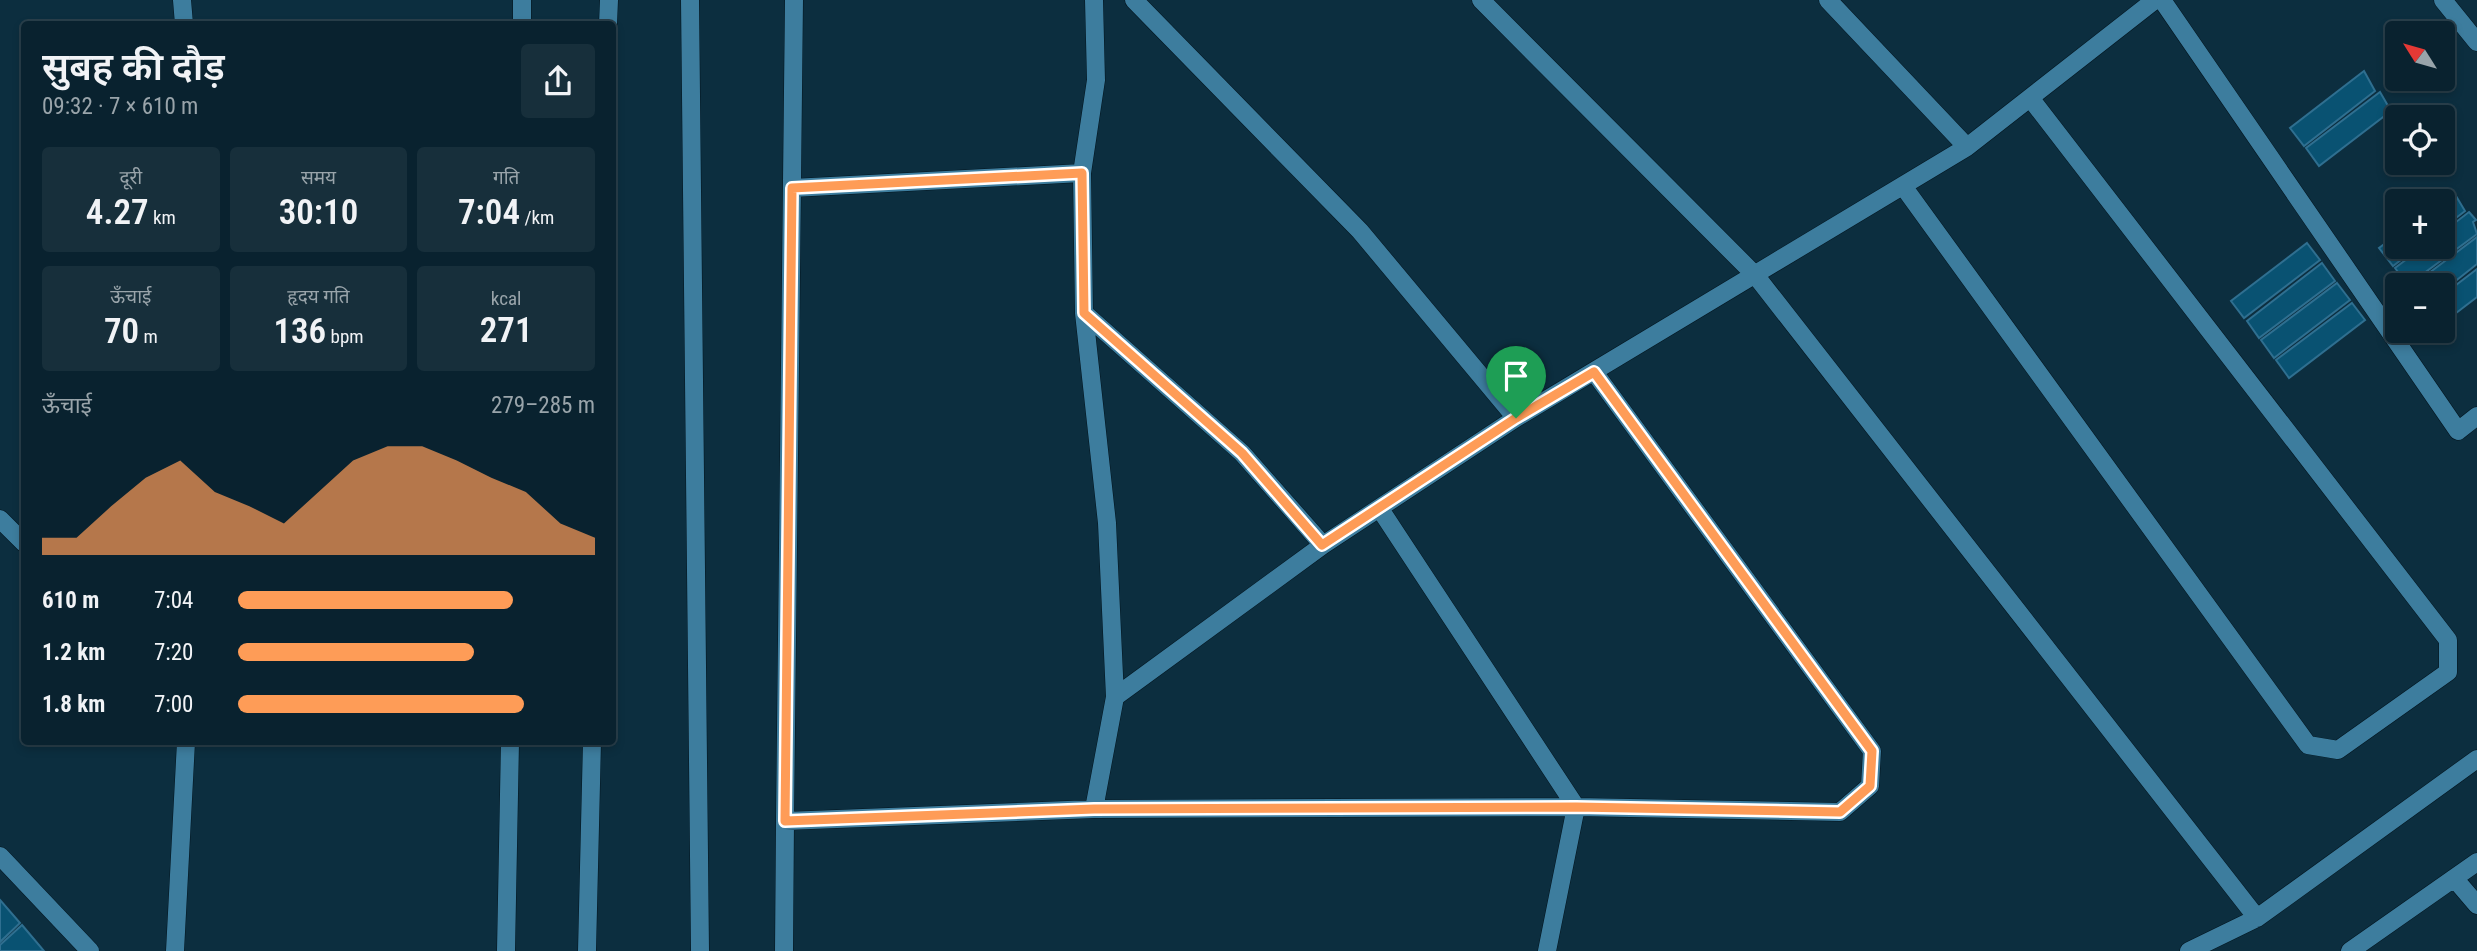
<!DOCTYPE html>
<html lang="hi">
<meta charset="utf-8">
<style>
:root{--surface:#09222f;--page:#172f3b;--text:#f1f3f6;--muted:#99a4aa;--line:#293f4b;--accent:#fe9c57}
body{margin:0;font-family:"Roboto Condensed","Noto Sans Devanagari",sans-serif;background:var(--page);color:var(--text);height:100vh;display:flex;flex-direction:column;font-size:26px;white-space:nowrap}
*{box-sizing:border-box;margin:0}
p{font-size:23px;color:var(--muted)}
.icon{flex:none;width:38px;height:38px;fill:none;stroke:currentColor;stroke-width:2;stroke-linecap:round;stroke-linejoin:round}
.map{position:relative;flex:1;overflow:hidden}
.panel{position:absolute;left:21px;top:21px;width:595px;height:724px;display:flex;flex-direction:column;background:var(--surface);border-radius:7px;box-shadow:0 4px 10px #0003,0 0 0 2px var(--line)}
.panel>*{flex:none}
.needle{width:46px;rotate:307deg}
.fabs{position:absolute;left:2385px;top:21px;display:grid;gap:14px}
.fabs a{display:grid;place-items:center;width:70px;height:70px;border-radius:7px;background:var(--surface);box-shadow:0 4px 10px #0003,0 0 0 2px var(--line);font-size:35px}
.pin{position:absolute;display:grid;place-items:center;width:60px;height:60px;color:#fff;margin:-72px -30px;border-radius:50% 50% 50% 0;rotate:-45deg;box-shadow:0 0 7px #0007}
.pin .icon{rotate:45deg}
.round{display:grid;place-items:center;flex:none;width:74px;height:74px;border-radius:7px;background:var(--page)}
.overview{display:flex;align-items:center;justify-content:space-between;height:119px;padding:0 21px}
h1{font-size:38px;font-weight:600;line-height:52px}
.stats{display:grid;grid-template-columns:repeat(3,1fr);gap:10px;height:119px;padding:7px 21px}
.stats div{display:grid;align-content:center;border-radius:7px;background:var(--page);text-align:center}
.stats b{font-size:35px;font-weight:600}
.stats small{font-size:19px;font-weight:400}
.stats p{font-size:19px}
.chart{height:196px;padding:14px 21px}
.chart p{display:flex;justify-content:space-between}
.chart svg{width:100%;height:126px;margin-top:7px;fill:var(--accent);opacity:.7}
ul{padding:0 21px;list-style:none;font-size:23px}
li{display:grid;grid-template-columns:112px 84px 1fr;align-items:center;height:52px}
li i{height:18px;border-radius:9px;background:var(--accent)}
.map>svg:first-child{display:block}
.building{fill:#095272;stroke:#2f6f90;stroke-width:2}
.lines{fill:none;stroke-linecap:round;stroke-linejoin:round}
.minor-casing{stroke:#03151f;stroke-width:19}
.minor{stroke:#3d7d9e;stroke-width:18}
.route-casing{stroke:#fff;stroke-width:14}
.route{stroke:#fe9c57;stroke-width:9}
</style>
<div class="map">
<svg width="2477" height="951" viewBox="0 0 2477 951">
<rect width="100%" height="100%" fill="#0c2e3f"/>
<path class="building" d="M 2364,71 L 2375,91 L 2304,146 L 2290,128 Z
M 2380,92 L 2391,111 L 2319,166 L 2306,148 Z
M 2453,191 L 2465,211 L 2443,228 L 2443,201 L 2440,201 Z
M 2469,212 L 2476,220 L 2473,222 L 2477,234 L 2408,285 L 2395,268 L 2423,247 L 2443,247 L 2443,232 Z
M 2398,234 L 2398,247 L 2418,247 L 2393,266 L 2379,248 Z
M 2477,237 L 2477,264 L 2443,291 L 2443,285 L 2413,285 Z
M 2307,243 L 2320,260 L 2244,318 L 2231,301 Z
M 2322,263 L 2335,281 L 2259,338 L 2247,321 Z
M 2477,269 L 2477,297 L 2443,323 L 2443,295 Z
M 2337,283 L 2350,300 L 2274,358 L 2261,340 Z
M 2352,303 L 2365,320 L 2289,378 L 2276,360 Z
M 0,900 L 20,923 L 0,942 Z
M 22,925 L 44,951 L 0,951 L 0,945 Z"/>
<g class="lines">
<g class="minor-casing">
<path id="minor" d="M 182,0 L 184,24
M 690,0 L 700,951
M 794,0 L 785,821 L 1094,809 L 1115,697
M 1094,0 L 1096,80 L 1082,173 L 1084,313 L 1107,523 L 1115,697 L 1323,545 L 1516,418 L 1967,147 L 2155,0
M 1134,0 L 1360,231 L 1516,418
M 1481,0 L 1756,276 L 2257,918
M 1828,0 L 1967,147
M 2162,0 L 2458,431 L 2477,416
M 2443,0 L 2477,42
M 522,24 L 522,0
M 608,24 L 609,0
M 1903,186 L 2308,745 L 2338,750 L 2448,672 L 2448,640 L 2031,99
M 792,188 L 1082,173
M 1084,313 L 1242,453 L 1323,545
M 1380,509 L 1576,807 L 1547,951
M 0,519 L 24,543
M 1094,809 L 1576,807 L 1840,812 L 1870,786 L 1872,751 L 1594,372
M 0,856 L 90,951
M 2454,878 L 2477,905
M 175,951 L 186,742
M 506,951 L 510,742
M 587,951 L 592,742
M 784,951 L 785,821
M 2189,951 L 2257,918 L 2477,759
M 2350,951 L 2477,862"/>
</g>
<use href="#minor" class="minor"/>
</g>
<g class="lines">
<g class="route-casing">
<path id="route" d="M 1082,173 L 1084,313 L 1242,453 L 1322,545 L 1516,418 L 1594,372 L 1872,751 L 1870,786 L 1840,812 L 1576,807 L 1094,809 L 785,821 L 792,188 Z"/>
</g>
<use href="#route" class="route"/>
</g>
</svg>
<div class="fabs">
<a><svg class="needle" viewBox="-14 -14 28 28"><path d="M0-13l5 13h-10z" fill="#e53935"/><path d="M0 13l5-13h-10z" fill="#99a4aa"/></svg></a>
<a><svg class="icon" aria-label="locate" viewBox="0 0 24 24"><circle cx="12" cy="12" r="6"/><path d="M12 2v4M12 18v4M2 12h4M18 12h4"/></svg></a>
<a>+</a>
<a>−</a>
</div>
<div class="pin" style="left:1516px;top:418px;background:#1e9e55"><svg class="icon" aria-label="arrive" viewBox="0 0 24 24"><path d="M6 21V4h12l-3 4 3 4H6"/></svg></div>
<section class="panel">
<div class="overview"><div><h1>सुबह की दौड़</h1><p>09:32 · 7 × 610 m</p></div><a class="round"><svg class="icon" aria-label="share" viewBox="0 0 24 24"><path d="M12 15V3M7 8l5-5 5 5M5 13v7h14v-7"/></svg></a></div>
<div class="stats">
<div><p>दूरी</p><b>4.27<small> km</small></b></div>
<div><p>समय</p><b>30:10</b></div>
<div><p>गति</p><b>7:04<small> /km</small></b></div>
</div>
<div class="stats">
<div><p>ऊँचाई</p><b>70<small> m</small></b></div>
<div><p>हृदय गति</p><b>136<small> bpm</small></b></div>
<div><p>kcal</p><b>271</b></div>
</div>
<div class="chart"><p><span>ऊँचाई</span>279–285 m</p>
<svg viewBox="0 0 160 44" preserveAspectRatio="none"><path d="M0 44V38L10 38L20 27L30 17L40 11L50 22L60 27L70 33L80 22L90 11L100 6L110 6L120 11L130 17L140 22L150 33L160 38V44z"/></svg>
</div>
<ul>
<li><b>610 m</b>7:04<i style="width:77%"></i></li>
<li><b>1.2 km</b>7:20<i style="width:66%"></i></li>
<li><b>1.8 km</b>7:00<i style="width:80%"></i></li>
</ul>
</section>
</div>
